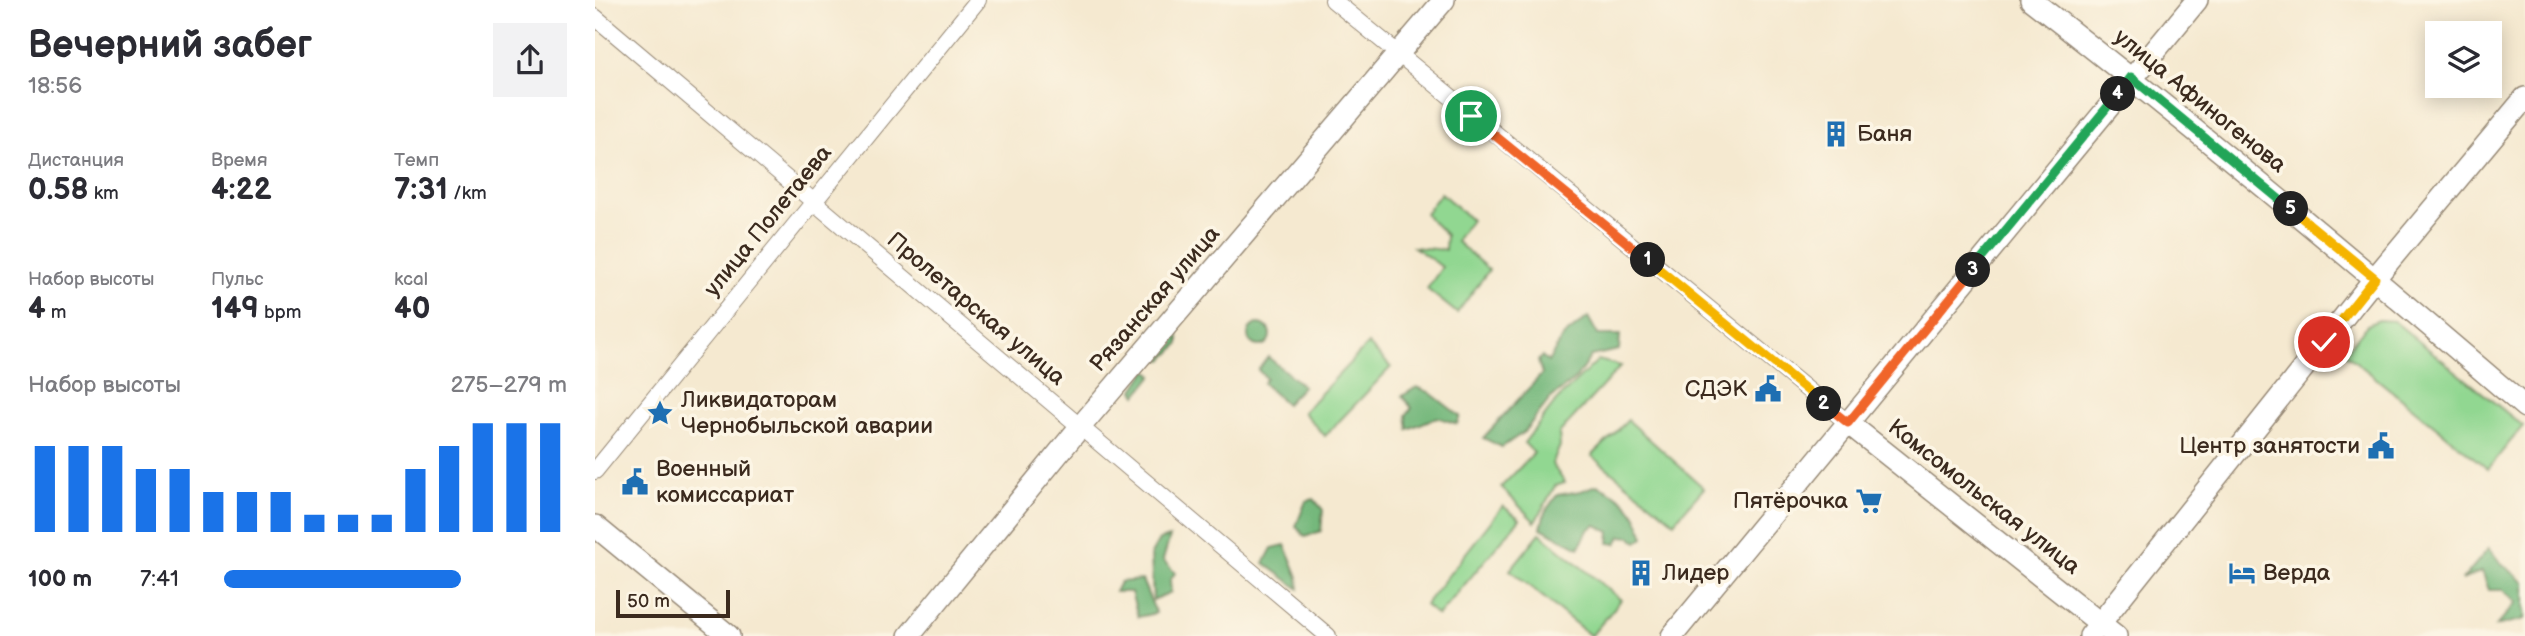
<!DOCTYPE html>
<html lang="ru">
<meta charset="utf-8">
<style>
:root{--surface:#fff;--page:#f2f2f3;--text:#2b2b33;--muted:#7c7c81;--accent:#1a73e8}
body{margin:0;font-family:"Balsamiq Sans",sans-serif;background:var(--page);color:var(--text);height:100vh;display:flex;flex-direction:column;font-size:26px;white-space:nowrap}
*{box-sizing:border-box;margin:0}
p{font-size:23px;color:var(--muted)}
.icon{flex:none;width:38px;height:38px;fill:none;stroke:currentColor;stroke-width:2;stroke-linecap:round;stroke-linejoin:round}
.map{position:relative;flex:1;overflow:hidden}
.drawer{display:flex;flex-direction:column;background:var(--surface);width:595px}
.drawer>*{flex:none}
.fabs{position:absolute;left:1830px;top:21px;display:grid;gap:14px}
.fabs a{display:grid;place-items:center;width:77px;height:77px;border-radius:0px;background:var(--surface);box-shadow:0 4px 18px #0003;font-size:35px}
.scale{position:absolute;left:21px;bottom:18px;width:114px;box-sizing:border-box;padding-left:7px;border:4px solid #3b2a1e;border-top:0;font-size:19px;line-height:24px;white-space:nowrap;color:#3b2a1e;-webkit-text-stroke:5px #fcf5e5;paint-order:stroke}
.pin{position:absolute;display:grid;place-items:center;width:60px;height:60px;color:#fff;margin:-30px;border:4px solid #fff;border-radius:50%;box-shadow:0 2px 7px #0007}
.km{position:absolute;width:35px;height:35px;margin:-18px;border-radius:50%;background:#222;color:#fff;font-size:19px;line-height:35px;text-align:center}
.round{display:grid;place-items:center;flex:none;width:74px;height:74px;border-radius:0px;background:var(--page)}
.headline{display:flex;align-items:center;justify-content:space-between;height:119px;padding:0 28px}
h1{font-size:38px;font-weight:700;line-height:52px}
.metrics{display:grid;grid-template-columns:repeat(3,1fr);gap:10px;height:119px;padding:7px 28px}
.metrics div{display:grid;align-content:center}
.metrics b{font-size:30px;font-weight:700}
.metrics small{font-size:19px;font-weight:400}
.metrics p{font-size:19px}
.chart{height:196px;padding:14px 28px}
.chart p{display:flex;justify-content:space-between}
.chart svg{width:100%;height:126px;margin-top:7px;stroke:var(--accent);stroke-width:6}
ul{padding:0 28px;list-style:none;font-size:23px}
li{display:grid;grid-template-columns:112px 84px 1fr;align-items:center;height:52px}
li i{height:18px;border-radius:9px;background:var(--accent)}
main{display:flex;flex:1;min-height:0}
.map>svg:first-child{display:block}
.green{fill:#91d791;stroke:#668058;stroke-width:2}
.forest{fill:#74b87b;stroke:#58714c;stroke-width:2}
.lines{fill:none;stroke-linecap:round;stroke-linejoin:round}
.street-casing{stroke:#988a77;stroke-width:18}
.secondary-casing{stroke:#988a77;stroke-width:24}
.street{stroke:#fff;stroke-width:16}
.secondary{stroke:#fff;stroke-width:21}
.split-1-casing{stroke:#fff;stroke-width:14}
.split-2-casing{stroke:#fff;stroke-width:14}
.split-3-casing{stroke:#fff;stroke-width:14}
.split-4-casing{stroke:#fff;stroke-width:14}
.split-5-casing{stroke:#fff;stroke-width:14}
.split-6-casing{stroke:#fff;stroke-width:14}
.split-1{stroke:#f0652b;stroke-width:9}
.split-2{stroke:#f5b400;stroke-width:9}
.split-3{stroke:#f0652b;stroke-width:9}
.split-4{stroke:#22a559;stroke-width:9}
.split-5{stroke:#22a559;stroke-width:9}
.split-6{stroke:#f5b400;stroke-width:9}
.labels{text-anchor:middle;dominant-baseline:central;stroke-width:7;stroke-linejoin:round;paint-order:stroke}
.street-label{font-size:23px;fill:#3b2a1e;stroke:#fcf5e5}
.poi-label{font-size:23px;fill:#3b2a1e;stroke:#fcf5e5;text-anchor:start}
</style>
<main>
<section class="drawer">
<div class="headline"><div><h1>Вечерний забег</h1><p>18:56</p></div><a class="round"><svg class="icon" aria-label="share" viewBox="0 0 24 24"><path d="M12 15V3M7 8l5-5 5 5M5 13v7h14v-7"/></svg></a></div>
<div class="metrics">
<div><p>Дистанция</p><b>0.58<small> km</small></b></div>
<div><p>Время</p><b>4:22</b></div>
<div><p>Темп</p><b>7:31<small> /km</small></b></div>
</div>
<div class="metrics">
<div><p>Набор высоты</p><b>4<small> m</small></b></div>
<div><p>Пульс</p><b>149<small> bpm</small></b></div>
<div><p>kcal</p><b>40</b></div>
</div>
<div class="chart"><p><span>Набор высоты</span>275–279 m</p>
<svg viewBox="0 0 160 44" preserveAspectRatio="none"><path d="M5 44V14M15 44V14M25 44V14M35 44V22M45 44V22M55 44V30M65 44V30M75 44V30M85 44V38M95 44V38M105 44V38M115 44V22M125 44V14M135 44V6M145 44V6M155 44V6"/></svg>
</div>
<ul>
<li><b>100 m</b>7:41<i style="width:69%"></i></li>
</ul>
</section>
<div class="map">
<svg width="1930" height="636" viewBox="0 0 1930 636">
<rect width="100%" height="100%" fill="#fcf5e5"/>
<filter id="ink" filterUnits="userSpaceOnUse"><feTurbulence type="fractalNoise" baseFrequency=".0143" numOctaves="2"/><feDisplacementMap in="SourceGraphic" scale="14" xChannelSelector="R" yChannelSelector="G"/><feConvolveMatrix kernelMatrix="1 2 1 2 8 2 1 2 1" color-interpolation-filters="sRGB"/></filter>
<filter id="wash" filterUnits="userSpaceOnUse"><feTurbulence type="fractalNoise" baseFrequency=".00686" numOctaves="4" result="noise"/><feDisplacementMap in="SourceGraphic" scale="28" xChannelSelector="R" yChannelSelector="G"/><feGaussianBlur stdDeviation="1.57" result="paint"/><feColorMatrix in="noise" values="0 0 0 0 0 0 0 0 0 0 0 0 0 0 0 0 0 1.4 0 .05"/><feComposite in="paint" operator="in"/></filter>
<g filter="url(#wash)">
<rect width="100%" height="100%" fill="#f5e9d0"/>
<path class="green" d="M 846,193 L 876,220 L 861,241 L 894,270 L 862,313 L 832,289 L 847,267 L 819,247 L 850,250 L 851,235 L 830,214 Z
M 1784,320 L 1799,321 L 1928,426 L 1893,469 L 1750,353 L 1772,325 Z
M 773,344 L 796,367 L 730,436 L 708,412 Z
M 1003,360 L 1026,366 L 964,433 L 965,446 L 957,464 L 970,483 L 960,486 L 940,522 L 906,487 L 939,453 L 929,443 L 962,400 Z
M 1033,420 L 1109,488 L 1079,522 L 997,456 Z
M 908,506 L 925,519 L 843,616 L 830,605 Z
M 945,533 L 1026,600 L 996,636 L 915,570 Z"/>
<path class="forest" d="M 993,317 L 1003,335 L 1025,335 L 1024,350 L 996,356 L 981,378 L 955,399 L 929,432 L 907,447 L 888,438 L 947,374 L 943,361 L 947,356 L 953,362 L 968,337 Z
M653 335a11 11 0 1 1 22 0a11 11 0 1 1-22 0Z
M 584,336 L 584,344 L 568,360 L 561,359 L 575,338 Z
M 673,357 L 708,386 L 691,404 L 668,383 L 671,378 L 663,370 Z
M 552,370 L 558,375 L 542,395 L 539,390 Z
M 822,387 L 834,392 L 865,416 L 862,424 L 842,417 L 813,429 L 811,415 L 817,408 L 807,396 Z
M 1002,485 C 1028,496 1041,508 1049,537 L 1042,542 L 1037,537 L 1026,536 L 1021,544 L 1014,543 L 1015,532 L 1001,525 L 993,530 L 984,548 L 946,528 L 950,512 L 962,495 L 986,491 Z
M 719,499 L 728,510 L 726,531 L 710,537 L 701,526 L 711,501 Z
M 575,537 L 568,560 L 580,573 L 575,580 L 576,592 L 558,600 L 556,554 L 564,540 Z
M 690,545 L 703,577 L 704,589 L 669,563 L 677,548 Z
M 1894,548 L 1904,561 L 1930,583 L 1930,619 L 1901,626 L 1922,602 L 1908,590 L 1894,590 L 1887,571 L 1867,580 Z
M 547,580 L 561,613 L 543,617 L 536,592 L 520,592 L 525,582 Z"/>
</g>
<g filter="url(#ink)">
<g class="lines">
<g class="street-casing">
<path id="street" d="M 738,0 L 1253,423
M 0,17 L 733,636
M 0,471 L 383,0"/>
</g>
<g class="secondary-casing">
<path id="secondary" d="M 1436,0 C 1605,131 1768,268 1930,407
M 1253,423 L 1521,636
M 0,526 L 134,636
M 314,636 L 485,427 L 849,0
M 1077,636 L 1602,0
M 1495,636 L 1780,278 L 1930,98"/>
</g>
<use href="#street" class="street"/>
<use href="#secondary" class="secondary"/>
</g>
</g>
<g class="lines" filter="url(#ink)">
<g class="split-1-casing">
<path id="split-1" d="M 876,116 L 1053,260"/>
</g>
<g class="split-2-casing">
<path id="split-2" d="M 1053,260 L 1229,404"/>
</g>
<g class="split-3-casing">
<path id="split-3" d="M 1229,404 L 1253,423 L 1378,270"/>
</g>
<g class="split-4-casing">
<path id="split-4" d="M 1378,270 L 1523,94"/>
</g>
<g class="split-5-casing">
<path id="split-5" d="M 1523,94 L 1536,77 L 1696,209"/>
</g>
<g class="split-6-casing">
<path id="split-6" d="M 1696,209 L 1780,278 L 1729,342"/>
</g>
<use href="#split-1" class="split-1"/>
<use href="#split-2" class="split-2"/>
<use href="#split-3" class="split-3"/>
<use href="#split-4" class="split-4"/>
<use href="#split-5" class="split-5"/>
<use href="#split-6" class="split-6"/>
</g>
<defs>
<g id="building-bare" transform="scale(2.1)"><path d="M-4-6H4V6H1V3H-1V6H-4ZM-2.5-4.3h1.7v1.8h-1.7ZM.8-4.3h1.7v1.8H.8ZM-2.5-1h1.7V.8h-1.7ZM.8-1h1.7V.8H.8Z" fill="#1f6fb2" stroke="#fcf5e5" stroke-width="2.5" paint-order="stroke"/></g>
<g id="civic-bare" transform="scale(2.1)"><path d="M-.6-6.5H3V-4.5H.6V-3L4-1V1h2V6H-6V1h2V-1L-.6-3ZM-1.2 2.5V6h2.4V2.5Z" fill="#1f6fb2" stroke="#fcf5e5" stroke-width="2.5" paint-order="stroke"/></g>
<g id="sight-bare" transform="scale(2.1)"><path d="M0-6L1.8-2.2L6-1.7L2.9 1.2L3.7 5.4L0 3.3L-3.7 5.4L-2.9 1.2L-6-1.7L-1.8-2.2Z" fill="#1f6fb2" stroke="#fcf5e5" stroke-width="2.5" paint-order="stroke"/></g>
<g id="supermarket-bare" transform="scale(2.1)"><path d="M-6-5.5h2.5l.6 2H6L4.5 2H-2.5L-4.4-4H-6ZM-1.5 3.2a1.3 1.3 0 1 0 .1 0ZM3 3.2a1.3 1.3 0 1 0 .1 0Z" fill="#1f6fb2" stroke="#fcf5e5" stroke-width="2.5" paint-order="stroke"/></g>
<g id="hotel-bare" transform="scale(2.1)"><path d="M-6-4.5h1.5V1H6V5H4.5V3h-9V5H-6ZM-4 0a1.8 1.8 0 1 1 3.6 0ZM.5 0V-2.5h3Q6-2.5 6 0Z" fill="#1f6fb2" stroke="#fcf5e5" stroke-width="2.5" paint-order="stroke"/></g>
</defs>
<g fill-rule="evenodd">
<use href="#building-bare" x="1241" y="134"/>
<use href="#civic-bare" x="1173" y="389"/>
<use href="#sight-bare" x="65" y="413"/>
<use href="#civic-bare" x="1786" y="446"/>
<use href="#civic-bare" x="40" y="482"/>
<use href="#supermarket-bare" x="1274" y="501"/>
<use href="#building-bare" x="1046" y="573"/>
<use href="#hotel-bare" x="1647" y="573"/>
</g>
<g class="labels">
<g class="street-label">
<text transform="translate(1605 101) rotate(39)">улица Афиногенова</text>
<text transform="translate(173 221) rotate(-51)">улица Полетаева</text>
<text transform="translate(560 299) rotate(-49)">Рязанская улица</text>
<text transform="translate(381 309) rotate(40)">Пролетарская улица</text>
<text transform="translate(1389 497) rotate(38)">Комсомольская улица</text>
</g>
<g class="poi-label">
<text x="1262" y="134">Баня</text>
<text x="1152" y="389" text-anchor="end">СДЭК</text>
<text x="86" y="400">Ликвидаторам<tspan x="86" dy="26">Чернобыльской аварии</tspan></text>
<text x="1765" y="446" text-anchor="end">Центр занятости</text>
<text x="61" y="469">Военный<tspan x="61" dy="26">комиссариат</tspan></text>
<text x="1253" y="501" text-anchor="end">Пятёрочка</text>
<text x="1067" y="573">Лидер</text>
<text x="1668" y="573">Верда</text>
</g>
</g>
</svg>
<div class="fabs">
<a><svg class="icon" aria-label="layers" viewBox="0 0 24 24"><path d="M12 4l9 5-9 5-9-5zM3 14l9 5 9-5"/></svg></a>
</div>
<div class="scale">50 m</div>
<div class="pin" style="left:876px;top:116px;background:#1e9e55"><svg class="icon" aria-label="arrive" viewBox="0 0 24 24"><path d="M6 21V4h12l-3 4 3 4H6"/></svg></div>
<div class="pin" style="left:1729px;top:342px;background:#d93025"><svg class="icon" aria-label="check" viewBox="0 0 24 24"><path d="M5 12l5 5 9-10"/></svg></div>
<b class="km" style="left:1053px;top:260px">1</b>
<b class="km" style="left:1229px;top:404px">2</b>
<b class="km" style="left:1378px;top:270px">3</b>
<b class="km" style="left:1523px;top:94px">4</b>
<b class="km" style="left:1696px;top:209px">5</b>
</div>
</main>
